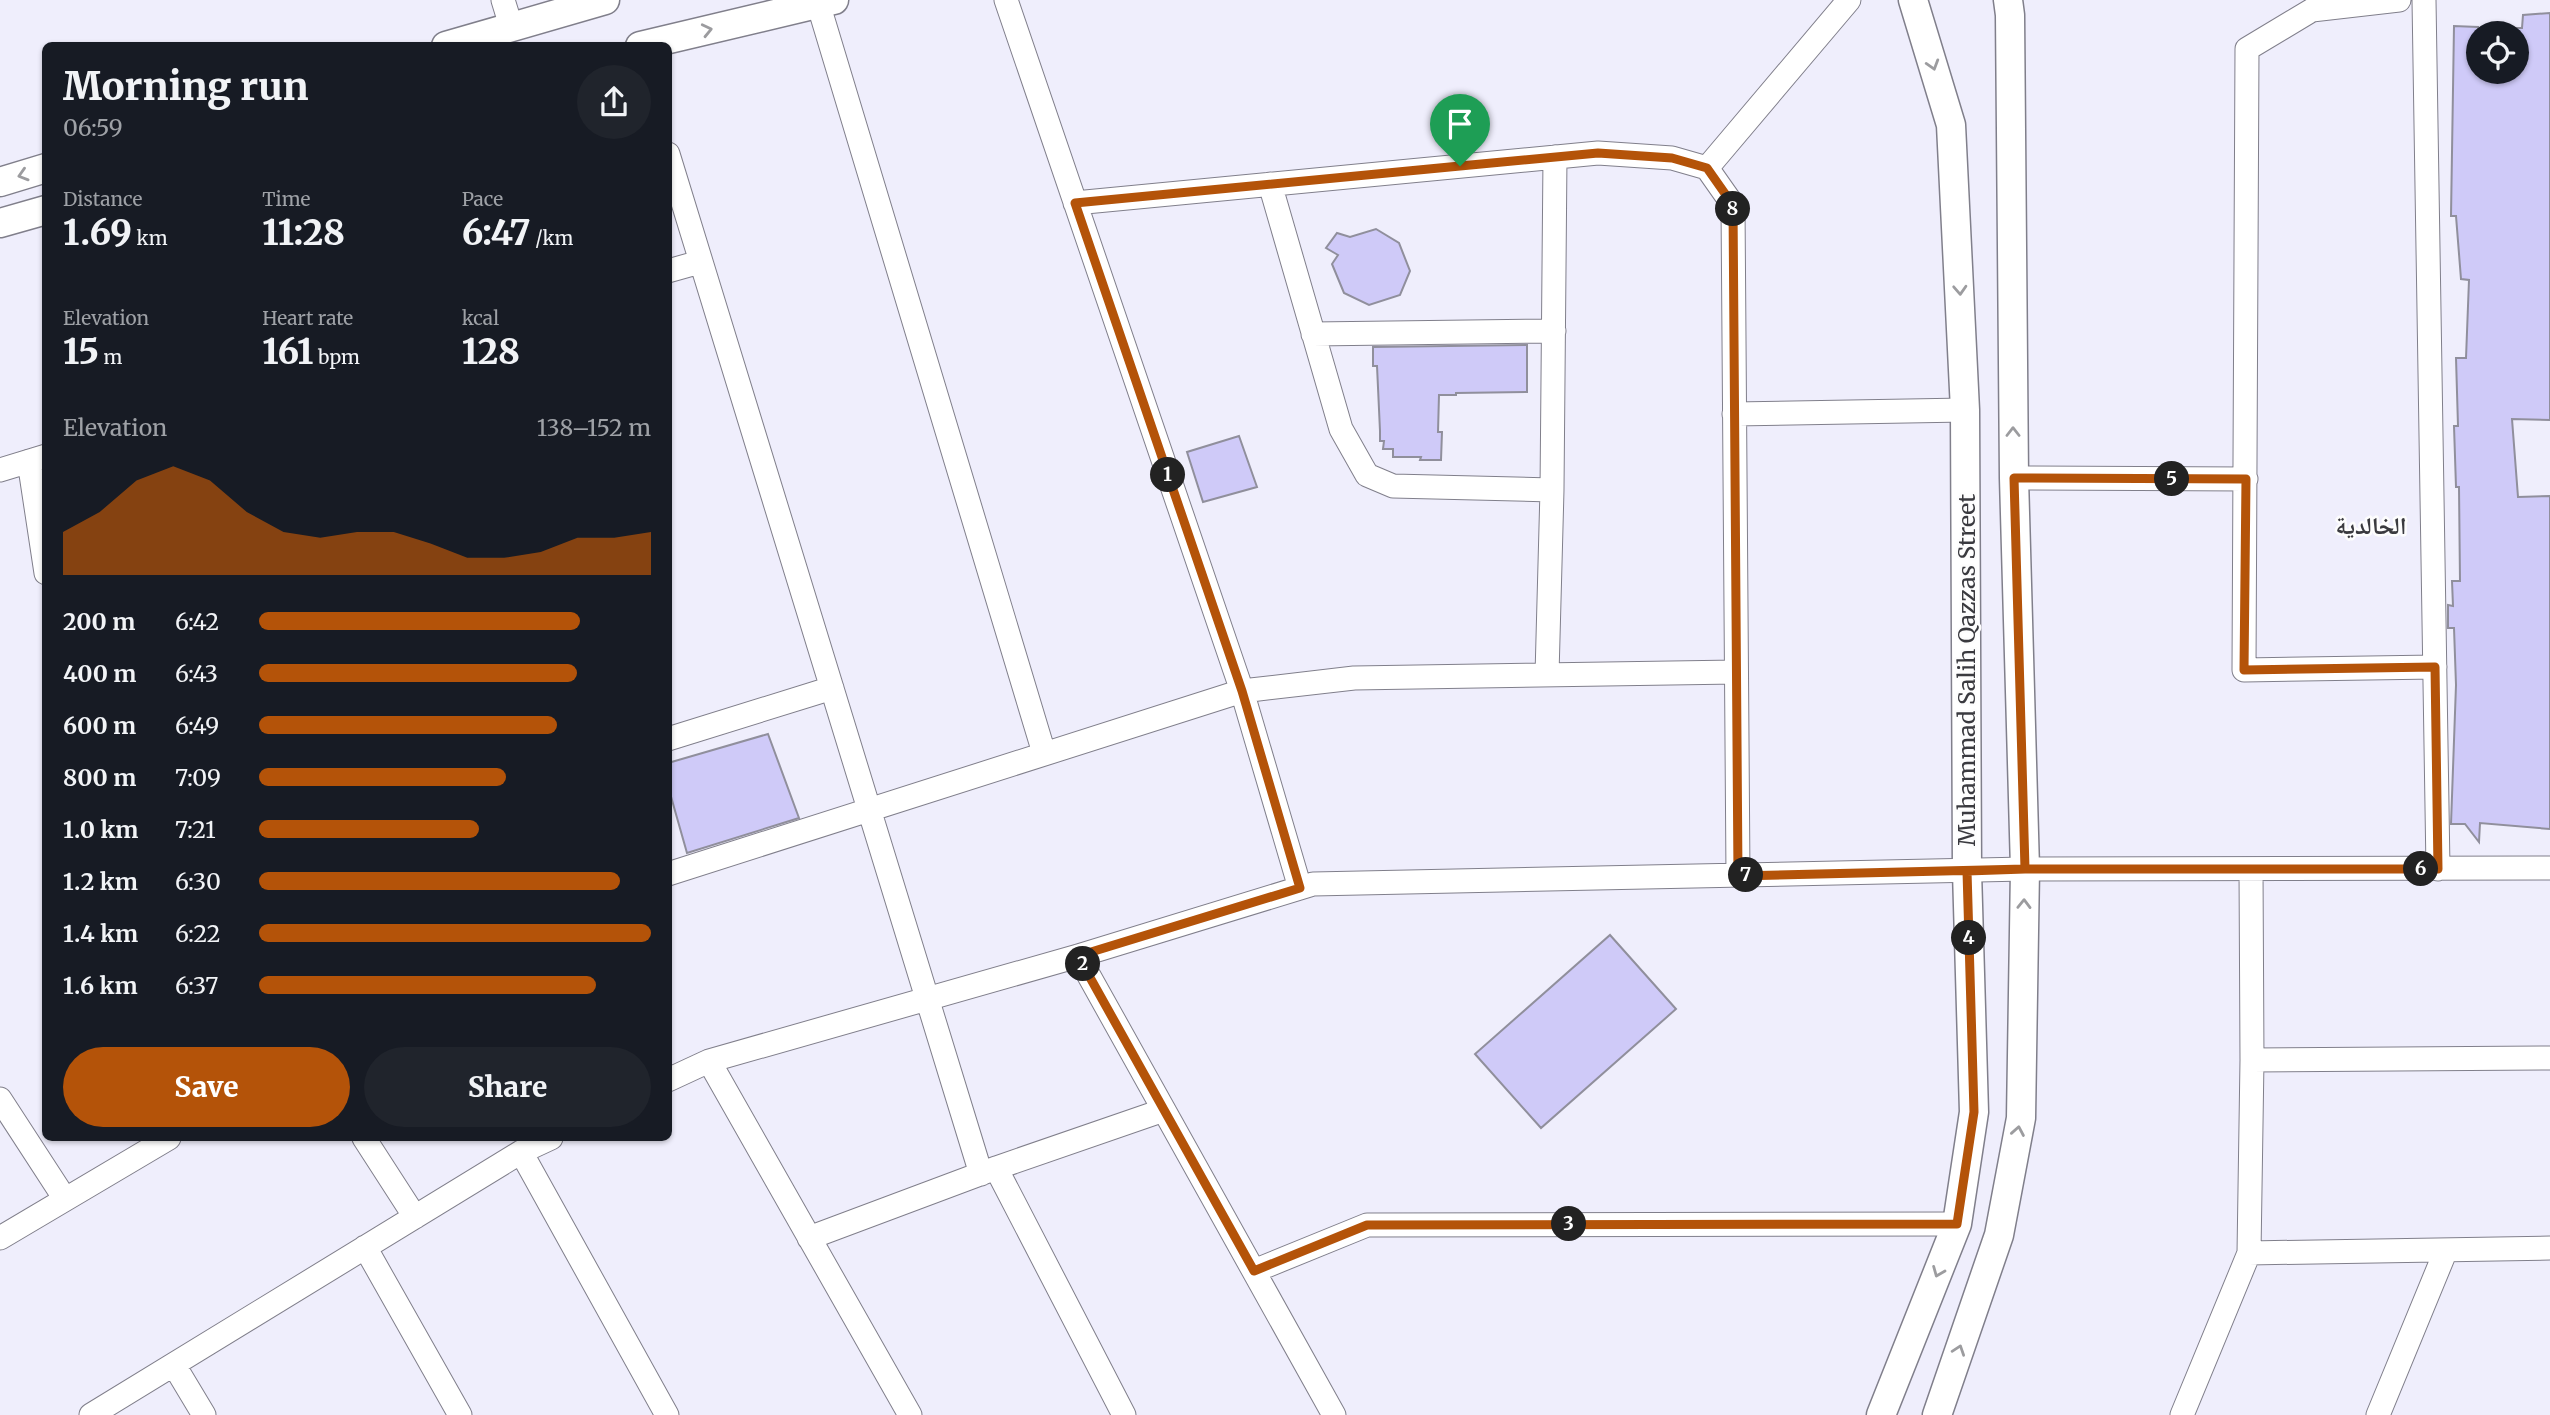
<!DOCTYPE html>
<meta charset="utf-8">
<style>
:root{--surface:#171b24;--page:#20242c;--text:#f1f3f6;--muted:#9ea1a6;--accent:#b45309}
body{margin:0;font-family:Merriweather,"Noto Naskh Arabic",serif;background:var(--page);color:var(--text);height:100vh;display:flex;flex-direction:column;font-size:26px;white-space:nowrap}
*{box-sizing:border-box;margin:0}
p{font-size:23px;color:var(--muted)}
.icon{flex:none;width:38px;height:38px;fill:none;stroke:currentColor;stroke-width:2;stroke-linecap:round;stroke-linejoin:round}
.map{position:relative;flex:1;overflow:hidden}
.sheet{position:absolute;left:42px;top:42px;width:630px;height:1099px;display:flex;flex-direction:column;background:var(--surface);border-radius:10px;box-shadow:0 2px 5px #0004}
.sheet>*{flex:none}
.controls{position:absolute;left:2466px;top:21px;display:grid;gap:14px}
.controls a{display:grid;place-items:center;width:63px;height:63px;border-radius:50%;background:var(--surface);box-shadow:0 2px 5px #0004;font-size:35px}
.pin{position:absolute;display:grid;place-items:center;width:60px;height:60px;color:#fff;margin:-72px -30px;border-radius:50% 50% 50% 0;rotate:-45deg;box-shadow:0 0 7px #0007}
.pin .icon{rotate:45deg}
.km{position:absolute;width:35px;height:35px;margin:-18px;border-radius:50%;background:#222;color:#fff;font-size:19px;line-height:35px;text-align:center}
.round{display:grid;place-items:center;flex:none;width:74px;height:74px;border-radius:37px;background:var(--page)}
.summary{display:flex;align-items:center;justify-content:space-between;height:119px;padding:0 21px}
h1{font-size:38px;font-weight:800;line-height:52px}
.figures{display:grid;grid-template-columns:repeat(3,1fr);gap:10px;height:119px;padding:7px 21px}
.figures div{display:grid;align-content:center}
.figures b{font-size:35px;font-weight:800}
.figures small{font-size:19px;font-weight:400}
.figures p{font-size:19px}
.chart{height:196px;padding:14px 21px}
.chart p{display:flex;justify-content:space-between}
.chart svg{width:100%;height:126px;margin-top:7px;fill:var(--accent);opacity:.7}
.button{display:flex;gap:14px;margin-top:auto;padding:14px 21px}
.button a{flex:1;height:80px;border-radius:42px;background:var(--accent);color:#fff;font-size:28px;font-weight:800;line-height:80px;text-align:center}
.button a+a{background:var(--page);color:var(--text)}
ul{padding:0 21px;list-style:none;font-size:23px}
li{display:grid;grid-template-columns:112px 84px 1fr;align-items:center;height:52px}
li i{height:18px;border-radius:9px;background:var(--accent)}
.map>svg:first-child{display:block}
.building{fill:#cfcaf8;stroke:#908f9c;stroke-width:2}
.lines{fill:none;stroke-linecap:round;stroke-linejoin:round}
.minor-casing{stroke:#807f8b;stroke-width:25}
.tertiary-casing{stroke:#807f8b;stroke-width:31}
.minor{stroke:#fff;stroke-width:23}
.tertiary{stroke:#fff;stroke-width:28}
.oneway{stroke:#9c9c9f}
.route-casing{stroke:#fff;stroke-width:14}
.route{stroke:#b45309;stroke-width:9}
.labels{text-anchor:middle;dominant-baseline:central;stroke-width:5;stroke-linejoin:round;paint-order:stroke}
.street-label{font-size:23px;fill:#3a3a3f;stroke:#fdfdfd}
.neighbourhood-label{font-size:24px;font-weight:bold;fill:#3a3a3f;stroke:#fdfdfd}
</style>
<div class="map">
<svg width="2550" height="1415" viewBox="0 0 2550 1415">
<rect width="100%" height="100%" fill="#efeefc"/>
<path class="building" d="M 2550,13 L 2550,420 L 2512,419 L 2518,497 L 2550,496 L 2550,829 L 2480,823 L 2479,842 L 2465,824 L 2451,824 L 2456,685 L 2454,628 L 2448,628 L 2448,605 L 2453,606 L 2452,581 L 2460,581 L 2459,487 L 2456,487 L 2454,426 L 2458,426 L 2456,358 L 2466,358 L 2469,280 L 2461,279 L 2456,216 L 2451,216 L 2454,26 L 2478,27 L 2478,72 L 2516,72 L 2516,28 L 2522,28 L 2523,15 Z
M 1376,229 L 1399,243 L 1410,271 L 1400,295 L 1369,305 L 1344,293 L 1332,264 L 1338,255 L 1326,248 L 1337,233 L 1350,237 Z
M 1527,345 L 1527,392 L 1456,393 L 1456,395 L 1439,395 L 1438,432 L 1442,432 L 1441,460 L 1420,460 L 1421,457 L 1393,457 L 1393,449 L 1383,449 L 1384,441 L 1380,441 L 1380,431 L 1377,366 L 1373,366 L 1373,347 Z
M 1239,436 L 1257,487 L 1203,502 L 1187,452 Z
M 768,734 L 799,818 L 687,853 L 668,786 L 668,763 Z
M 1610,935 L 1676,1009 L 1541,1128 L 1475,1054 Z"/>
<g class="lines">
<g class="minor-casing">
<path id="minor" d="M 503,0 L 511,26
M 1006,0 L 1242,691 L 1300,888
M 2399,0 L 2312,10 L 2247,49 L 2244,670 L 2435,667
M 2424,0 L 2438,869
M 818,3 L 1044,753
M 668,154 L 981,1174
M 1707,168 L 1849,0
M 1270,184 L 1341,429 L 1367,475 L 1393,486 L 1552,490
M 1075,203 L 1598,153 L 1672,158 L 1707,168 L 1733,205 L 1738,876
M 668,271 L 700,262
M 1313,334 L 1554,331
M 1734,414 L 1965,410
M 29,461 L 46,573
M 0,470 L 46,456
M 2014,478 L 2246,479
M 1547,675 L 1552,490 L 1555,157
M 668,739 L 832,688
M 668,874 L 1242,691 L 1354,678 L 1736,672
M 1078,956 L 1334,1415
M 2252,1060 L 2550,1058
M 709,1061 L 910,1415
M 668,1080 L 709,1061 L 1078,956 L 1313,884 L 2025,869 L 2550,868
M 0,1099 L 65,1199
M 364,1138 L 415,1217
M 521,1152 L 667,1415
M 996,1168 L 1124,1415
M 0,1238 L 169,1138
M 809,1238 L 996,1168 L 1164,1110
M 365,1247 L 460,1415
M 2249,1253 L 2550,1248
M 1254,1271 L 1367,1225 L 1957,1224
M 174,1365 L 204,1415
M 91,1415 L 521,1152 L 551,1138
M 2182,1415 L 2249,1253 L 2252,1060 L 2251,869
M 2378,1415 L 2446,1250"/>
</g>
<g class="tertiary-casing">
<path id="tertiary" d="M 446,46 L 605,0
M 640,46 L 834,0
M 0,182 L 46,168
M 0,223 L 46,210
M 1881,1415 L 1957,1224 L 1974,1112 L 1967,871 L 1965,410 L 1951,125 L 1913,0
M 1937,1415 L 1999,1235 L 2021,1118 L 2025,869 L 2014,478 L 2010,15 L 2008,0"/>
</g>
<use href="#minor" class="minor"/>
<use href="#tertiary" class="tertiary"/>
</g>
<defs><path id="oneway-chevron" d="M-2-3.5L2.5 0L-2 3.5" fill="none" stroke-width="1.6" stroke-linecap="round" stroke-linejoin="round" transform="scale(1.75)"/></defs>
<g class="oneway">
<use href="#oneway-chevron" transform="translate(707 30) rotate(-13)"/>
<use href="#oneway-chevron" transform="translate(1933 65) rotate(73)"/>
<use href="#oneway-chevron" transform="translate(23 175) rotate(163)"/>
<use href="#oneway-chevron" transform="translate(1960 290) rotate(87)"/>
<use href="#oneway-chevron" transform="translate(2013 432) rotate(-90)"/>
<use href="#oneway-chevron" transform="translate(2024 904) rotate(-89)"/>
<use href="#oneway-chevron" transform="translate(2018 1131) rotate(-80)"/>
<use href="#oneway-chevron" transform="translate(1938 1272) rotate(112)"/>
<use href="#oneway-chevron" transform="translate(1959 1350) rotate(-71)"/>
</g>
<g class="lines">
<g class="route-casing">
<path id="route" d="M 1460,166 L 1075,203 L 1242,691 L 1300,888 L 1078,956 L 1254,1271 L 1367,1225 L 1957,1224 L 1974,1112 L 1967,871 L 2025,869 L 2014,478 L 2246,479 L 2244,670 L 2435,667 L 2438,869 L 2025,869 L 1738,876 L 1733,205 L 1707,168 L 1672,158 L 1598,153 L 1460,166"/>
</g>
<use href="#route" class="route"/>
</g>
<g class="labels">
<g class="street-label">
<text transform="translate(1966 670) rotate(-90)">Muhammad Salih Qazzas Street</text>
</g>
<g class="neighbourhood-label">
<text x="2371" y="525">الخالدية</text>
</g>
</g>
</svg>
<div class="controls">
<a><svg class="icon" aria-label="locate" viewBox="0 0 24 24"><circle cx="12" cy="12" r="6"/><path d="M12 2v4M12 18v4M2 12h4M18 12h4"/></svg></a>
</div>
<div class="pin" style="left:1460px;top:166px;background:#1e9e55"><svg class="icon" aria-label="arrive" viewBox="0 0 24 24"><path d="M6 21V4h12l-3 4 3 4H6"/></svg></div>
<b class="km" style="left:1168px;top:475px">1</b>
<b class="km" style="left:1083px;top:964px">2</b>
<b class="km" style="left:1569px;top:1224px">3</b>
<b class="km" style="left:1969px;top:938px">4</b>
<b class="km" style="left:2172px;top:479px">5</b>
<b class="km" style="left:2421px;top:869px">6</b>
<b class="km" style="left:1746px;top:875px">7</b>
<b class="km" style="left:1733px;top:209px">8</b>
<section class="sheet">
<div class="summary"><div><h1>Morning run</h1><p>06:59</p></div><a class="round"><svg class="icon" aria-label="share" viewBox="0 0 24 24"><path d="M12 15V3M7 8l5-5 5 5M5 13v7h14v-7"/></svg></a></div>
<div class="figures">
<div><p>Distance</p><b>1.69<small> km</small></b></div>
<div><p>Time</p><b>11:28</b></div>
<div><p>Pace</p><b>6:47<small> /km</small></b></div>
</div>
<div class="figures">
<div><p>Elevation</p><b>15<small> m</small></b></div>
<div><p>Heart rate</p><b>161<small> bpm</small></b></div>
<div><p>kcal</p><b>128</b></div>
</div>
<div class="chart"><p><span>Elevation</span>138–152 m</p>
<svg viewBox="0 0 160 44" preserveAspectRatio="none"><path d="M0 44V29L10 22L20 11L30 6L40 11L50 22L60 29L70 31L80 29L90 29L100 33L110 38L120 38L130 36L140 31L150 31L160 29V44z"/></svg>
</div>
<ul>
<li><b>200 m</b>6:42<i style="width:82%"></i></li>
<li><b>400 m</b>6:43<i style="width:81%"></i></li>
<li><b>600 m</b>6:49<i style="width:76%"></i></li>
<li><b>800 m</b>7:09<i style="width:63%"></i></li>
<li><b>1.0 km</b>7:21<i style="width:56%"></i></li>
<li><b>1.2 km</b>6:30<i style="width:92%"></i></li>
<li><b>1.4 km</b>6:22<i style="width:100%"></i></li>
<li><b>1.6 km</b>6:37<i style="width:86%"></i></li>
</ul>
<div class="button"><a>Save</a><a>Share</a></div>
</section>
</div>
